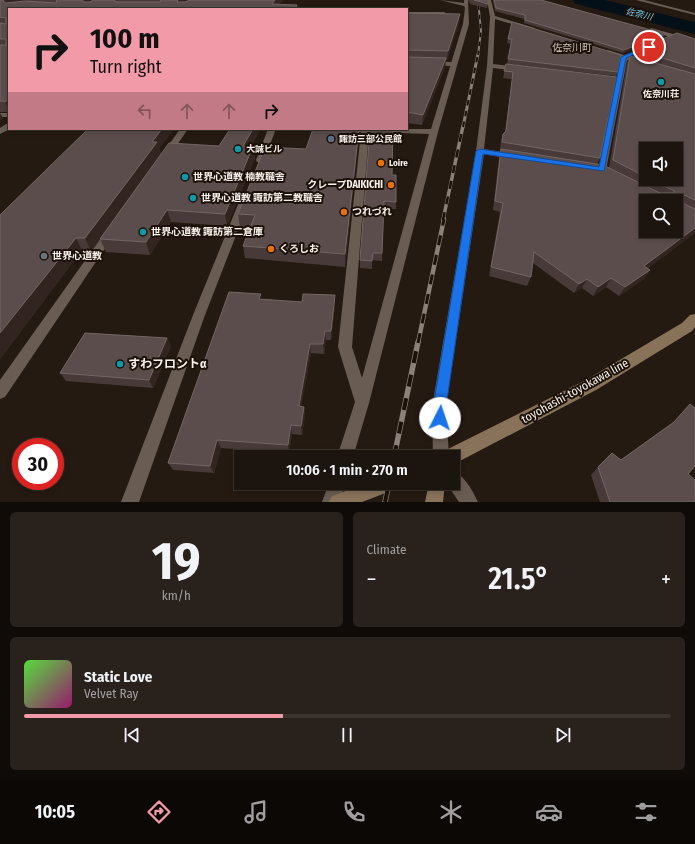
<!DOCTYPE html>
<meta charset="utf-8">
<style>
body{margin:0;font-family:"Fira Sans Condensed","Noto Sans JP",sans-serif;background:#29211c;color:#f1f3f6;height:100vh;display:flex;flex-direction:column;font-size:15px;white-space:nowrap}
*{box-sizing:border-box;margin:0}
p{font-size:13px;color:#a09e9e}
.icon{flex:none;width:22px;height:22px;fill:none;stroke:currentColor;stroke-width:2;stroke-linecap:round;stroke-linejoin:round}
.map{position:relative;height:502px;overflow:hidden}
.sheet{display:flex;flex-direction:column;gap:10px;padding:10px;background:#0f0b08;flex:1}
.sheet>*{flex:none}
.banner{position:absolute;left:8px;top:8px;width:400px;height:122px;border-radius:0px;box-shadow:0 2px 6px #0003,0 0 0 1px #3a332e;background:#f39aa8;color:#111;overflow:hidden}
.buttons{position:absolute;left:639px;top:142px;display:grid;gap:8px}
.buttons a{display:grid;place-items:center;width:44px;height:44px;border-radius:0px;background:#1c140e;box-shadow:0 2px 6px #0003,0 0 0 1px #3a332e;font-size:20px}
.speed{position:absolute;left:12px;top:438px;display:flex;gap:8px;font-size:20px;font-weight:700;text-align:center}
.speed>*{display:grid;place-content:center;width:52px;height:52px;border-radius:50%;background:#1c140e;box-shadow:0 2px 6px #0003,0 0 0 1px #3a332e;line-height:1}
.speed .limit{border:6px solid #d22;background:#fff;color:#111}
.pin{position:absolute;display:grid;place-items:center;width:34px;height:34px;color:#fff;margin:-17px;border:2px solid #fff;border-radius:50%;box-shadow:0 1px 4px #0007}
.me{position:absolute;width:44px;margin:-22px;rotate:4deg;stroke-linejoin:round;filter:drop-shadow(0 0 3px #0008)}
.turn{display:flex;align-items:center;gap:14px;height:84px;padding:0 16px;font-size:18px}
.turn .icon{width:52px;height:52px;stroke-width:2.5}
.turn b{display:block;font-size:28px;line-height:34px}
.lanes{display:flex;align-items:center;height:38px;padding:0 16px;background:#0003;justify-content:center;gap:20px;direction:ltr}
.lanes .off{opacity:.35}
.big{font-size:30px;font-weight:600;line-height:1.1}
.sheet .widget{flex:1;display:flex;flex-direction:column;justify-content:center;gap:6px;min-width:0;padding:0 14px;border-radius:6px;background:#29211c}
.sheet .dial{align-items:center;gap:0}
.dial b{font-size:52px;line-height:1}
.song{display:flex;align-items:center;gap:12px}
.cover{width:48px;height:48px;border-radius:6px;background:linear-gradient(135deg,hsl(110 70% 55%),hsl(320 70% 35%))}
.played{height:4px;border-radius:2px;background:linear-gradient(90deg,#f39aa8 40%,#3a332e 40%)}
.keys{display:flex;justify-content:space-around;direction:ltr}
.heat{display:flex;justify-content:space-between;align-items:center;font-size:22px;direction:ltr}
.sheet .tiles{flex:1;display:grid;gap:10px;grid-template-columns:1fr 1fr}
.widget:last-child{grid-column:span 2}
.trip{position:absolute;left:234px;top:450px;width:226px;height:40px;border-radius:0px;background:#1c140e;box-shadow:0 2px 6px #0003,0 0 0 1px #3a332e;font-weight:600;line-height:40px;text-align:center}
.menu{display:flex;height:64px;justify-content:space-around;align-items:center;background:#0b0806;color:#a09e9e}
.menu .icon{width:28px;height:28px}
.menu .active{color:#f39aa8}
.menu b{font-size:18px;color:#f1f3f6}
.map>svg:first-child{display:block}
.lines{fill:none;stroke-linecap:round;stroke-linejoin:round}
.river{fill:#031017;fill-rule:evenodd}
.service{fill:#695c53;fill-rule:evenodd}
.minor{fill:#695c53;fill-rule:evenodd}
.tertiary{fill:#695c53;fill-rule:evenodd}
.secondary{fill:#88735a;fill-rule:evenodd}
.rail-far4-casing{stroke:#8b817a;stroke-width:2}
.rail-far3-casing{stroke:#8b817a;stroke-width:3}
.rail-far2-casing{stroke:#8b817a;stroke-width:3.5}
.rail-far1-casing{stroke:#8b817a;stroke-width:4.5}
.rail-casing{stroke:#8b817a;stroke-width:5.5}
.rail-far4{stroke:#1b1109;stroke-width:1.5;stroke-dasharray:4.5;stroke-linecap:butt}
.rail-far3{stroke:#1b1109;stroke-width:2;stroke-dasharray:5.5;stroke-linecap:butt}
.rail-far2{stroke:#1b1109;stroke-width:2.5;stroke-dasharray:8;stroke-linecap:butt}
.rail-far1{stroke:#1b1109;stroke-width:3;stroke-dasharray:10;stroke-linecap:butt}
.rail{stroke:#1b1109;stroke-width:4;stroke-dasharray:12;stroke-linecap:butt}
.wall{fill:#483a38;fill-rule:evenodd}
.shaded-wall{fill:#322521}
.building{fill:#5b4d4b;stroke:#736664;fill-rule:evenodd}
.route{fill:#1a73e8;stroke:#114b97}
.culture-dot{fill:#0f9aa8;stroke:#1b1109;stroke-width:1.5}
.service-dot{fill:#5c6f8a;stroke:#1b1109;stroke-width:1.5}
.food-dot{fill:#e8710a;stroke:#1b1109;stroke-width:1.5}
.worship-dot{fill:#6b7280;stroke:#1b1109;stroke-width:1.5}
.labels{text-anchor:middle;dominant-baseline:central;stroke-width:4;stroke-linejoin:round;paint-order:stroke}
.far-water-label{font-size:9px;font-style:italic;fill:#7bccf1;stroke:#1b1109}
.far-poi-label{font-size:9px;font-weight:bold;fill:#f7efea;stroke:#1b1109;text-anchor:start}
.far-quarter-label{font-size:10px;fill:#ccbdb2;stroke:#1b1109}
.poi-label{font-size:10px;font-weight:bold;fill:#f7efea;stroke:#1b1109;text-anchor:start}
.near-poi-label{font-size:12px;font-weight:bold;fill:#f7efea;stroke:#1b1109;text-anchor:start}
.near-street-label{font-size:12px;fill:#f7efea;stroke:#1b1109}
</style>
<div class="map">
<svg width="695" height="502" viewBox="0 0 695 502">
<rect width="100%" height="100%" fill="#251a12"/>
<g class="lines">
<!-- river -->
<path class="river" d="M 573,0 L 605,0 L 695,22 L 695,34 L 576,4 Z"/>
<!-- service -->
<path class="service" d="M 407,12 L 444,12 L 446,13 L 444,14 L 407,14 Z
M 407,61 L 454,62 L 457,64 L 454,66 L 407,65 Z"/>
<!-- minor -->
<path class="minor" d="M 440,0 L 464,3 L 464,0 L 468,0 L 469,24 L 438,132 L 369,403 L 353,457 L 337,457 L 355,402 L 338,347 L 361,132 L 352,131 L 351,129 L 431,129 L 463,24 L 465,8 L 464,6 ZM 369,132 L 429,134 L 362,378 L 352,347 Z
M 487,0 L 491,0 L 495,16 L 535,28 L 532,30 L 495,19 L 493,64 L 519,67 L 522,69 L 519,71 L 493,68 L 484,149 L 515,154 L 519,157 L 515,160 L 484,154 L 446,407 L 449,457 L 433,457 L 432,407 L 476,151 L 487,66 L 490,17 Z
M 636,0 L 644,0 L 695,13 L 695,15 Z
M 651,28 L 695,40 L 695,44 L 649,31 L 648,30 Z
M 608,50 L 624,55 L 632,54 L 633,55 L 630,57 L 646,63 L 643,65 L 627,60 L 606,170 L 602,173 L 598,170 L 621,58 L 606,53 L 605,52 Z
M 0,113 L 9,113 L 9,117 L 0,117 Z
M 6,124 L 9,124 L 10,129 L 0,134 L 0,128 Z
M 180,129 L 188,129 L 168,158 L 162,158 L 161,156 Z
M 268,129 L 276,129 L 264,160 L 263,162 L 257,162 L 256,160 Z
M 244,199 L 249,202 L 205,315 L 139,502 L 121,502 L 193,315 L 239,202 Z
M 110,230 L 114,231 L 115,233 L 114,235 L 5,397 L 0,399 L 0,380 L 106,231 Z
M 329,483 L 345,483 L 340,502 L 322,502 Z"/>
<!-- tertiary -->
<path class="tertiary" d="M 453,471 C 464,475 473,491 478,502 L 459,502 L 446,483 L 453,483 Z"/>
<!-- secondary -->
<path class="secondary" d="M 695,314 L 695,327 L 692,331 L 596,390 L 456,463 L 453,464 L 453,457 L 442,457 L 444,451 L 586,380 L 682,323 L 690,315 Z
M 367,483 L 398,483 L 396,489 L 362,502 L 329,502 L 332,496 Z
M 429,483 L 445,483 L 443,502 L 425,502 Z"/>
<defs>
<path id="rail-far4" d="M 478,55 L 481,31 L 478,0"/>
<path id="rail-far3" d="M 463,127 L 478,54"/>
<path id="rail-far2" d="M 443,220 L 463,126"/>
<path id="rail-far1" d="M 418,343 L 444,219"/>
<path id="rail" d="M 394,457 L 418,342
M 385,502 L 389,483"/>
</defs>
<!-- rail-far4 casing -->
<use href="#rail-far4" class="rail-far4-casing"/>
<!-- rail-far3 casing -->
<use href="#rail-far3" class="rail-far3-casing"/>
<!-- rail-far2 casing -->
<use href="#rail-far2" class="rail-far2-casing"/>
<!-- rail-far1 casing -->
<use href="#rail-far1" class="rail-far1-casing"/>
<!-- rail casing -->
<use href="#rail" class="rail-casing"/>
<!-- rail-far4 -->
<use href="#rail-far4" class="rail-far4"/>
<!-- rail-far3 -->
<use href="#rail-far3" class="rail-far3"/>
<!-- rail-far2 -->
<use href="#rail-far2" class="rail-far2"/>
<!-- rail-far1 -->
<use href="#rail-far1" class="rail-far1"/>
<!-- rail -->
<use href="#rail" class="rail"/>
</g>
<!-- wall -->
<path class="wall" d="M 0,0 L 283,0 L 279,4 L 9,9 L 9,112 L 0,112 Z
M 468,0 L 488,0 L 488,4 L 487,8 L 470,4 Z
M 493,0 L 541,0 L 666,34 L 664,37 L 623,53 L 524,23 L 524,19 L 495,11 Z
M 407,13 L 459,23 L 447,60 L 446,60 L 445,67 L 422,125 L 407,123 Z
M 512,22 L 618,72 L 616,76 L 507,64 L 511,44 L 507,43 Z
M 695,39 L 695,233 L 648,268 L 650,270 L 644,279 L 619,296 L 606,287 L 593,296 L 582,288 L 574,293 L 533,263 L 531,277 L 527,286 L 489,276 L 500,212 L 493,210 L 499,158 L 501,150 L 500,150 L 501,141 L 503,134 L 505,132 L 512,79 L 503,78 L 506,64 L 600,158 L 597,164 L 609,167 L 627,63 L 630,56 L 633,57 L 636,50 ZM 646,149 L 676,179 L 646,179 Z
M 88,129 L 174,129 L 159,148 L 161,153 L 91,251 L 82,250 L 0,359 Z
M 230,129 L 261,129 L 251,146 L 255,158 L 227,226 L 171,222 L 150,255 L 106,252 L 100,239 L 219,146 Z
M 359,133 L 345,267 L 245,258 L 243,246 L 250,227 L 240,227 L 238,214 L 306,149 Z
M 392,175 L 396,202 L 396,209 L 384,209 L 382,261 L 372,260 L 372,269 L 360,268 L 360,260 Z
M 262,299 L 335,305 L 331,340 L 326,340 L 324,354 L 311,353 L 301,407 L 304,407 L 305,415 L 302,435 L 292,434 L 289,453 L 221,448 L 214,473 L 173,470 L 168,463 Z
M 167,338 L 171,346 L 153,388 L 66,381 L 60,373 Z
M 690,404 L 688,474 L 695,502 L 600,502 L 591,475 L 598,467 L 621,460 L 672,424 Z"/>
<!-- shaded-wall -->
<path class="shaded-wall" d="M 4,0 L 27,0 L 28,4 L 8,8 L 3,1 Z
M 83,0 L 93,0 L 86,8 L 83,2 Z
M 178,0 L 196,0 L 179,8 L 177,2 Z
M 275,0 L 283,0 L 275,9 L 272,4 Z
M 460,14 L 459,23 L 447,60 L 448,51 Z
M 666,34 L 664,37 L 623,53 L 624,50 Z
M 446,58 L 445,67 L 422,125 L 423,115 Z
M 9,99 L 9,110 L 5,102 Z
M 0,113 L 3,118 L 0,121 Z
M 162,129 L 174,129 L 159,148 L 161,153 L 91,251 L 85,238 L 152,142 Z
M 253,129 L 261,129 L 245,157 L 243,146 Z
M 359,129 L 359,133 L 345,267 L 345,254 Z
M 253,146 L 255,158 L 227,226 L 225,214 Z
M 167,210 L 171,222 L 150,255 L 146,242 Z
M 695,228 L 695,233 L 639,275 L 644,266 Z
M 76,238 L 82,250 L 0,359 L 0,333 Z
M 650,270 L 644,279 L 619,296 L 625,287 Z
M 611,278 L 606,287 L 593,296 L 598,287 Z
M 587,279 L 582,288 L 574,293 L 579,284 Z
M 335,295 L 335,305 L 331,340 L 331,331 Z
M 325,331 L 326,340 L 324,354 L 323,344 Z
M 167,338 L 171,346 L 153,388 L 149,380 Z
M 310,344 L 311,353 L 300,415 L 299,406 Z
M 304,407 L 305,415 L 302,435 L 301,426 Z
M 291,425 L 292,434 L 289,453 L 288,445 Z
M 217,440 L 221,448 L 214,473 L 210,466 Z"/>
<!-- building -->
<path class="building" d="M 0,0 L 4,0 L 3,1 L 6,3 L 25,1 L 56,3 L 57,1 L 56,0 L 83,0 L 83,2 L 90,2 L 93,0 L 114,0 L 116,2 L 160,2 L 161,0 L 178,0 L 177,2 L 185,2 L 190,0 L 275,0 L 272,4 L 297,5 L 295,9 L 9,9 L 9,99 L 5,102 L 3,101 L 0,101 L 0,45 L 6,45 L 6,39 L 0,39 L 0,23 L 6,24 L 6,18 L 0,17 Z
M 474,0 L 488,0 L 488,4 Z
M 494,0 L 541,0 L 666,34 L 624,50 L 525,20 L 525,15 L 496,8 Z
M 407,13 L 460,14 L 448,51 L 408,50 L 407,51 Z
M 512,22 L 621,55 L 618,72 L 508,59 L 512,39 L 508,39 Z
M 677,33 L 695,39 L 695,68 L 636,50 Z
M 407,54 L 408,57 L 446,58 L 423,115 L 407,112 Z
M 630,56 L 695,74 L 695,200 L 682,194 L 680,195 L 680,202 L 695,209 L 695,228 L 644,266 L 650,270 L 625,287 L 611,278 L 598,287 L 587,279 L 579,284 L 534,252 L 531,277 L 491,267 L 503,203 L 495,201 L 501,149 L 603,165 L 660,193 L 674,193 L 674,191 L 651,179 L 676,179 L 676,149 L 646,149 L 646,177 L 613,160 ZM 646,201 L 676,201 L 676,231 L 646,231 Z
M 506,64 L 617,77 L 600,158 L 502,142 L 503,134 L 506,131 L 513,72 L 504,71 Z
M 88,129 L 162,129 L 152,142 L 157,142 L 85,238 L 76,238 L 0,333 L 0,215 Z
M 230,129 L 253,129 L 243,146 L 253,146 L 225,214 L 167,210 L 146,242 L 100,239 L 169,143 L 219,146 Z
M 313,129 L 359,129 L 345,254 L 243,246 L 255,215 L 238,214 L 265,147 L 306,149 Z
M 370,129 L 393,129 L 392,175 L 396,175 L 396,202 L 384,201 L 382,253 L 373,253 L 372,261 L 360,260 Z
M 229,292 L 261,294 L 259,299 L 302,302 L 303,294 L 335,295 L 331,331 L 325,331 L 323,344 L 310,344 L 299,406 L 304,407 L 301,426 L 291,425 L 288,445 L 217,440 L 210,466 L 168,463 Z
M 85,333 L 167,338 L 149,380 L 60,373 Z
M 690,404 L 695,408 L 695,466 L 688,474 L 695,480 L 695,502 L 610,502 L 598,467 L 612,453 L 621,460 L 674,422 Z"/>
<!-- route -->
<path class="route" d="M 647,46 L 651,47 L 626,58 L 604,171 L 483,154 L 446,407 L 446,418 L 444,423 L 440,424 L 435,423 L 433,418 L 433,407 L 476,151 L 480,149 L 599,167 L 621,57 Z"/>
<!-- markers -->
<g class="culture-dot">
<circle cx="661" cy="82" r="4"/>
<circle cx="238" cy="149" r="4"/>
<circle cx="185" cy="177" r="4"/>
<circle cx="193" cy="198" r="4"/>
<circle cx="143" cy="232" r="4"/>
<circle cx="120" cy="364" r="4"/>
</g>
<circle class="service-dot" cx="331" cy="139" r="4"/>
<g class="food-dot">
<circle cx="381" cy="163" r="4"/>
<circle cx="391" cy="185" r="4"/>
<circle cx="344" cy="212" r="4"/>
<circle cx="271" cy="249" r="4"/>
</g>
<circle class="worship-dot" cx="44" cy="256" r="4"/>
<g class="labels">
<!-- far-water labels -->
<g class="far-water-label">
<text transform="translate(639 14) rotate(14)">佐奈川</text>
</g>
<!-- far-poi labels -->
<g class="far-poi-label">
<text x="661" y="94" text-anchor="middle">佐奈川荘</text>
<text x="339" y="139">諏訪三部公民館</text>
<text x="246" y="149">大誠ビル</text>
<text x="389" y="163">Loire</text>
</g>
<!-- far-quarter labels -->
<g class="far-quarter-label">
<text x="572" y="48">佐奈川町</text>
</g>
<!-- poi labels -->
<g class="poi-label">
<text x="193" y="177">世界心道教 楠教職舎</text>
<text x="383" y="185" text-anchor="end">クレープDAIKICHI</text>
<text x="201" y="198">世界心道教 諏訪第二教職舎</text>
<text x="352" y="212">つれづれ</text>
<text x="151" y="232">世界心道教 諏訪第二倉庫</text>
<text x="279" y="249">くろしお</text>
<text x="52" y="256">世界心道教</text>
</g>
<!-- near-poi labels -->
<g class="near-poi-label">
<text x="128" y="364">すわフロントα</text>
</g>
<!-- near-street labels -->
<g class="near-street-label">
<text transform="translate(575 391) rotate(-29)">toyohashi-toyokawa line</text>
</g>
</g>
</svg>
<div class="buttons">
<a><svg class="icon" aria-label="sound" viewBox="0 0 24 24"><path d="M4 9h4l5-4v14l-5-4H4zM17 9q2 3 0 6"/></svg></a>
<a><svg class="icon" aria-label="search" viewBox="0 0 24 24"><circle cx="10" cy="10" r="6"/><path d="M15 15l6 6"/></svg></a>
</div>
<div class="speed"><div class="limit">30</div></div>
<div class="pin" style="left:649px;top:47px;background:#d93025"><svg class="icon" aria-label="arrive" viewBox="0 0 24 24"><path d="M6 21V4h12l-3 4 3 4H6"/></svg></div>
<svg class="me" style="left:440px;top:418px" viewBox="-20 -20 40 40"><circle r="19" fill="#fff"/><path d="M0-13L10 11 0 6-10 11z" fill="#1a73e8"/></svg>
<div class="trip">10:06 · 1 min · 270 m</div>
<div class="banner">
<div class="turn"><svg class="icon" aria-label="right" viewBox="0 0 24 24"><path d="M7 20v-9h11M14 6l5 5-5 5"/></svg><div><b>100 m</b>Turn right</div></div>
<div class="lanes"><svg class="icon off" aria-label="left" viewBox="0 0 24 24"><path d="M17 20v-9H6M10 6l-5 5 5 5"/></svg><svg class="icon off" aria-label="ahead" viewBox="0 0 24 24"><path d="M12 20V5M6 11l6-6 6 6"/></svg><svg class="icon off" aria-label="ahead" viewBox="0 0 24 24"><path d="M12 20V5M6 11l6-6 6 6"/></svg><svg class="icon" aria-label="right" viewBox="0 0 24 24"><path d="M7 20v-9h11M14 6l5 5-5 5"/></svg></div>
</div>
</div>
<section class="sheet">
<div class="tiles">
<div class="widget dial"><b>19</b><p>km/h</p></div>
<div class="widget"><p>Climate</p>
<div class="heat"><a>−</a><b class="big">21.5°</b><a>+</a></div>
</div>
<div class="widget">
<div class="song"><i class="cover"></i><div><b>Static Love</b><p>Velvet Ray</p></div></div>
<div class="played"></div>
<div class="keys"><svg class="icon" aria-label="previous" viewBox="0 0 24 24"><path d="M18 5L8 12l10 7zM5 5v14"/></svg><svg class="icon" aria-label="pause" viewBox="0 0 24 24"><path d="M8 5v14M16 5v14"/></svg><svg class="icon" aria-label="next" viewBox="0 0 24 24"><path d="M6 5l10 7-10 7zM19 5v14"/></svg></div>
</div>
</div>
</section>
<nav class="menu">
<b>10:05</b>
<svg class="icon active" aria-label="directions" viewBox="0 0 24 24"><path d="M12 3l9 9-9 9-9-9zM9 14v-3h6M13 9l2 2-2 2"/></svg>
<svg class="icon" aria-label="music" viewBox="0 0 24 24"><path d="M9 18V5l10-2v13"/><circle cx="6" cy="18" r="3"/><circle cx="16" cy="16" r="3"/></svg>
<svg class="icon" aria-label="phone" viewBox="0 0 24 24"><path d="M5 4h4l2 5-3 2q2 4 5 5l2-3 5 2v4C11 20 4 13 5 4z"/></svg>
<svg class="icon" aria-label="climate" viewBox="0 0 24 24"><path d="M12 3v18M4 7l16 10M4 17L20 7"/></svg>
<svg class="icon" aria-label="car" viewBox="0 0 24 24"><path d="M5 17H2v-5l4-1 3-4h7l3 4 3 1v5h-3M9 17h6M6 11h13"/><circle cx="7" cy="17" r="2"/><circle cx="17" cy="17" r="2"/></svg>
<svg class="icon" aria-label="filters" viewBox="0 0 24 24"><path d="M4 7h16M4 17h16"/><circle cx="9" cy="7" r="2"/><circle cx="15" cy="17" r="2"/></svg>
</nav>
